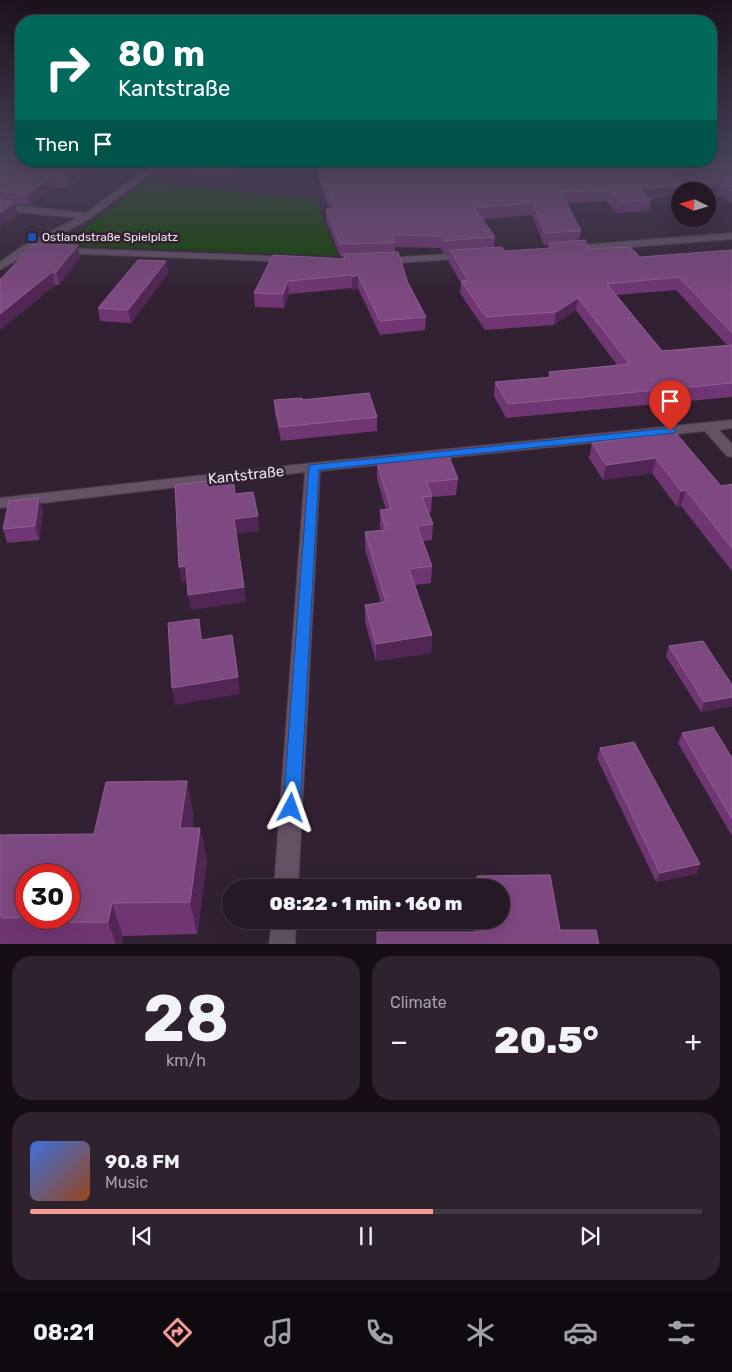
<!DOCTYPE html>
<meta charset="utf-8">
<style>
body{margin:0;font-family:Rubik,sans-serif;background:#2e222e;color:#f1f3f6;height:100vh;display:flex;flex-direction:column;font-size:19px;white-space:nowrap}
*{box-sizing:border-box;margin:0}
p{font-size:16px;color:#a4a0a7}
.icon{flex:none;width:28px;height:28px;fill:none;stroke:currentColor;stroke-width:2;stroke-linecap:round;stroke-linejoin:round}
.map{position:relative;height:944px;overflow:hidden}
.sheet{display:flex;flex-direction:column;gap:12px;padding:12px;background:#150e15;flex:1}
.sheet>*{flex:none}
.guide{position:absolute;left:15px;top:15px;width:702px;height:152px;border-radius:20px;box-shadow:0 5px 20px #0002,0 0 0 1px #423843;background:#00695c;color:#fff;overflow:hidden}
.needle{width:32px;rotate:275deg}
.tools{position:absolute;left:671px;top:182px;display:grid;gap:10px}
.tools a{display:grid;place-items:center;width:45px;height:45px;border-radius:50%;background:#261926;box-shadow:0 5px 20px #0002,0 0 0 1px #423843;font-size:25px}
.speed{position:absolute;left:15px;top:864px;display:flex;gap:10px;font-size:25px;font-weight:700;text-align:center}
.speed>*{display:grid;place-content:center;width:65px;height:65px;border-radius:50%;background:#261926;box-shadow:0 5px 20px #0002,0 0 0 1px #423843;line-height:1}
.speed .limit{border:8px solid #d22;background:#fff;color:#111}
.pin{position:absolute;display:grid;place-items:center;width:42px;height:42px;color:#fff;margin:-51px -21px;border-radius:50% 50% 50% 0;rotate:-45deg;box-shadow:0 0 5px #0007}
.pin .icon{rotate:45deg}
.me{position:absolute;width:55px;margin:-28px;rotate:4deg;stroke-linejoin:round;filter:drop-shadow(0 0 4px #0008)}
.turn{display:flex;align-items:center;gap:18px;height:105px;padding:0 20px;font-size:22px}
.turn .icon{width:65px;height:65px;stroke-width:2.5}
.turn b{display:block;font-size:35px;line-height:42px}
.then{display:flex;align-items:center;height:48px;padding:0 20px;background:#0003;gap:10px;font-size:19px}
.big{font-size:38px;font-weight:800;line-height:1.1}
.sheet .widget{flex:1;display:flex;flex-direction:column;justify-content:center;gap:8px;min-width:0;padding:0 18px;border-radius:20px;background:#2e222e}
.sheet .dial{align-items:center;gap:0}
.dial b{font-size:65px;line-height:1}
.song{display:flex;align-items:center;gap:15px}
.cover{width:60px;height:60px;border-radius:8px;background:linear-gradient(135deg,hsl(220 70% 55%),hsl(20 70% 35%))}
.played{height:5px;border-radius:2px;background:linear-gradient(90deg,#f59c93 60%,#423843 60%)}
.keys{display:flex;justify-content:space-around;direction:ltr}
.heat{display:flex;justify-content:space-between;align-items:center;font-size:28px;direction:ltr}
.sheet .tiles{flex:1;display:grid;gap:12px;grid-template-columns:1fr 1fr}
.widget:last-child{grid-column:span 2}
.trip{position:absolute;left:222px;top:879px;width:288px;height:50px;border-radius:25px;background:#261926;box-shadow:0 5px 20px #0002,0 0 0 1px #423843;font-weight:800;line-height:50px;text-align:center}
.tab-bar{display:flex;height:80px;justify-content:space-around;align-items:center;background:#0f0a0f;color:#a4a0a7}
.tab-bar .icon{width:35px;height:35px}
.tab-bar .selected{color:#f59c93}
.tab-bar b{font-size:22px;color:#f1f3f6}
.map>svg:first-child{display:block}
.green{fill:#114501}
.lines{fill:none;stroke-linecap:round;stroke-linejoin:round}
.street-casing{stroke:#4c3e4c;stroke-width:2}
.street{fill:#645165;fill-rule:evenodd}
.wall{fill:#703673;fill-rule:evenodd}
.shaded-wall{fill:#522654}
.building{fill:#7e4880;stroke:#8f6091}
.route{fill:#1a73e8;stroke:#114b97}
.transit-dot{fill:#1a4fb4;stroke:#322132;stroke-width:2}
.labels{text-anchor:middle;dominant-baseline:central;stroke-width:5;stroke-linejoin:round;paint-order:stroke}
.far-poi-label{font-size:12px;fill:#ece1ec;stroke:#322132;text-anchor:start}
.street-label{font-size:15px;fill:#ece1ec;stroke:#322132}
</style>
<div class="map">
<svg width="732" height="945" viewBox="0 0 732 945">
<rect width="100%" height="100%" fill="#322132"/>
<!-- green -->
<path class="green" d="M 146,182 L 315,199 L 338,256 L 62,245 Z"/>
<g class="lines">
<defs>
<path id="street" d="M 156,162 L 165,162 L 91,218 L 38,247 L 291,257 L 296,260 L 295,262 L 30,252 L 0,270 L 0,262 L 21,247 L 77,218 L 0,210 L 0,204 L 86,213 Z
M 732,233 L 732,239 L 569,252 L 564,249 L 569,246 Z
M 468,253 L 472,254 L 472,258 L 382,264 L 377,261 L 382,258 Z
M 732,420 L 732,428 L 719,430 L 732,444 L 732,457 L 727,456 L 705,431 L 320,471 L 298,888 L 274,888 L 305,472 L 0,508 L 0,498 L 313,463 Z
M 272,920 L 296,920 L 295,945 L 269,945 Z"/>
</defs>
<!-- street casing -->
<use href="#street" class="street-casing"/>
<!-- street -->
<use href="#street" class="street"/>
</g>
<!-- wall -->
<path class="wall" d="M 0,162 L 154,162 L 143,169 L 108,166 L 101,171 L 93,170 L 68,188 L 54,187 L 30,205 L 16,204 L 18,214 L 0,227 Z
M 156,162 L 243,162 L 228,177 L 157,170 Z
M 314,162 L 732,162 L 732,204 L 717,194 L 651,199 L 649,211 L 617,213 L 606,201 L 566,203 L 581,231 L 579,241 L 589,249 L 640,257 L 732,250 L 732,397 L 506,418 L 494,396 L 495,382 L 548,377 L 549,372 L 617,365 L 576,310 L 554,325 L 485,330 L 460,293 L 461,283 L 449,262 L 449,253 L 443,253 L 440,248 L 395,247 L 395,252 L 408,283 L 426,317 L 425,330 L 380,335 L 358,288 L 352,290 L 352,288 L 289,294 L 284,308 L 255,307 L 254,293 L 343,259 L 343,256 L 340,256 L 326,220 L 326,209 L 330,208 L 324,196 ZM 532,215 L 544,245 L 549,245 L 548,248 L 505,251 L 494,247 L 495,237 L 482,219 ZM 676,290 L 728,346 L 662,351 L 616,295 Z
M 78,245 L 80,257 L 59,285 L 55,285 L 0,330 L 0,280 Z
M 166,261 L 168,273 L 131,323 L 100,321 L 98,308 Z
M 274,400 L 302,400 L 377,417 L 377,431 L 281,441 L 275,414 Z
M 675,432 L 721,486 L 732,484 L 732,571 L 681,506 L 677,507 L 652,473 L 603,480 L 589,458 L 592,443 Z
M 397,456 L 458,479 L 456,495 L 432,497 L 431,513 L 428,513 L 433,524 L 432,540 L 423,541 L 432,566 L 431,583 L 415,585 L 432,635 L 431,653 L 376,661 L 365,622 L 365,605 L 381,603 L 365,549 L 365,532 L 381,530 L 380,527 L 380,510 L 386,510 L 377,479 L 377,463 L 397,462 Z
M 39,498 L 43,512 L 39,540 L 7,543 L 3,529 Z
M 669,646 L 732,685 L 732,706 L 701,712 L 666,656 Z
M 682,733 L 732,758 L 732,836 L 678,743 Z
M 600,748 L 700,864 L 696,874 L 656,882 L 597,758 Z
M 194,815 L 192,828 L 200,828 L 207,861 L 197,934 L 123,936 L 121,945 L 0,945 L 0,835 L 94,834 ZM 69,875 L 69,918 L 26,918 Z
M 550,875 L 560,930 L 596,930 L 599,945 L 377,945 L 377,932 L 474,932 L 473,920 L 501,920 L 501,888 L 475,888 L 477,876 Z"/>
<!-- shaded-wall -->
<path class="shaded-wall" d="M 88,162 L 91,162 L 93,170 L 68,188 L 66,177 Z
M 99,162 L 108,162 L 108,166 L 101,171 Z
M 142,162 L 154,162 L 143,169 Z
M 231,162 L 243,162 L 228,177 L 227,166 Z
M 52,176 L 54,187 L 30,205 L 27,194 Z
M 719,183 L 717,194 L 708,195 L 708,191 L 680,191 L 680,197 L 638,200 L 640,189 Z
M 15,202 L 18,214 L 0,227 L 0,213 Z
M 78,245 L 80,257 L 59,285 L 56,272 Z
M 166,261 L 168,273 L 131,323 L 128,310 Z
M 52,272 L 55,285 L 0,330 L 0,314 Z
M 358,275 L 358,288 L 352,290 L 352,277 Z
M 288,281 L 289,294 L 284,308 L 283,294 Z
M 578,298 L 576,310 L 554,325 L 556,312 Z
M 656,458 L 652,473 L 603,480 L 606,465 Z
M 686,490 L 681,506 L 677,507 L 681,491 Z
M 39,498 L 43,512 L 39,540 L 35,526 Z
M 258,516 L 259,531 L 236,534 L 234,519 Z
M 186,566 L 189,581 L 181,582 L 179,567 Z
M 244,587 L 246,602 L 191,610 L 188,595 Z
M 199,619 L 202,635 L 204,657 L 201,640 Z
M 432,635 L 431,653 L 376,661 L 376,644 Z
M 238,677 L 240,694 L 175,705 L 172,688 Z
M 732,697 L 732,706 L 701,712 L 704,702 Z
M 187,781 L 194,815 L 187,862 L 180,828 Z
M 200,828 L 207,861 L 197,934 L 190,902 Z
M 700,864 L 696,874 L 656,882 L 660,873 Z
M 112,903 L 123,936 L 121,945 L 116,945 L 108,922 Z"/>
<!-- building -->
<path class="building" d="M 0,162 L 88,162 L 66,177 L 52,176 L 27,194 L 0,191 Z
M 180,162 L 231,162 L 227,166 Z
M 317,162 L 732,162 L 732,191 L 719,183 L 640,189 L 651,200 L 619,201 L 608,190 L 561,192 L 581,231 L 545,233 L 533,203 L 474,208 L 495,237 L 444,241 L 441,236 L 392,235 L 395,243 L 340,244 L 326,209 L 336,208 L 324,185 Z
M 0,200 L 15,202 L 0,213 Z
M 585,240 L 589,249 L 630,247 L 640,257 L 732,250 L 732,333 L 679,277 L 607,284 L 662,351 L 732,345 L 732,383 L 508,404 L 495,382 L 552,377 L 549,372 L 630,364 L 578,298 L 556,312 L 486,317 L 461,281 L 468,280 L 450,250 L 502,247 L 505,251 L 551,248 L 549,243 Z
M 33,244 L 78,245 L 56,272 L 52,272 L 0,314 L 0,280 Z
M 398,252 L 408,283 L 426,317 L 380,321 L 358,275 L 352,277 L 352,275 L 288,281 L 283,294 L 254,293 L 273,255 L 345,259 L 343,254 Z
M 138,260 L 166,261 L 128,310 L 98,308 Z
M 369,393 L 377,417 L 280,427 L 274,400 L 302,398 L 302,400 Z
M 675,432 L 721,486 L 732,484 L 732,548 L 686,490 L 681,491 L 656,458 L 606,465 L 592,443 Z
M 447,451 L 458,479 L 427,482 L 432,496 L 422,497 L 433,524 L 417,526 L 432,566 L 409,569 L 432,635 L 376,644 L 365,605 L 386,602 L 365,532 L 386,530 L 380,510 L 391,509 L 377,463 L 399,461 L 397,456 Z
M 233,478 L 235,494 L 253,492 L 258,516 L 234,519 L 244,587 L 188,595 L 186,566 L 179,567 L 175,485 Z
M 39,498 L 35,526 L 3,529 L 9,501 Z
M 199,619 L 201,640 L 232,635 L 238,677 L 172,688 L 168,623 Z
M 703,641 L 732,685 L 732,697 L 704,702 L 669,646 Z
M 713,727 L 732,758 L 732,819 L 682,733 Z
M 634,742 L 700,864 L 660,873 L 600,748 Z
M 187,781 L 180,828 L 200,828 L 190,902 L 112,903 L 108,922 L 50,922 L 51,918 L 69,918 L 69,875 L 26,875 L 26,917 L 2,918 L 2,915 L 0,915 L 0,835 L 94,834 L 106,782 Z
M 550,875 L 560,930 L 596,930 L 599,945 L 377,945 L 377,932 L 482,932 L 481,920 L 501,920 L 501,888 L 478,888 L 477,876 Z"/>
<!-- sky -->
<linearGradient id="sky" x2="0" y2="1"><stop stop-color="#1c121c"/><stop offset="0.55" stop-color="#49435a"/><stop offset="1" stop-color="#49435a" stop-opacity="0"/></linearGradient>
<rect width="732" height="294" fill="url(#sky)"/>
<!-- route -->
<path class="route" d="M 670,428 L 674,429 L 676,431 L 674,433 L 319,470 L 300,808 L 297,813 L 291,815 L 285,813 L 283,808 L 309,465 Z"/>
<!-- markers -->
<rect class="transit-dot" x="27" y="232" width="10" height="10" rx="2.5"/>
<g class="labels">
<!-- far-poi labels -->
<g class="far-poi-label">
<text x="42" y="237">Ostlandstraße Spielplatz</text>
</g>
<!-- street labels -->
<g class="street-label">
<text transform="translate(246 475) rotate(-6)">Kantstraße</text>
</g>
</g>
</svg>
<div class="tools">
<a><svg class="needle" viewBox="-14 -14 28 28"><path d="M0-13l5 13h-10z" fill="#e53935"/><path d="M0 13l5-13h-10z" fill="#a4a0a7"/></svg></a>
</div>
<div class="speed"><div class="limit">30</div></div>
<div class="pin" style="left:670px;top:431px;background:#d93025"><svg class="icon" aria-label="arrive" viewBox="0 0 24 24"><path d="M6 21V4h12l-3 4 3 4H6"/></svg></div>
<svg class="me" style="left:291px;top:808px" viewBox="-20 -20 40 40"><path d="M0-17L14 15 0 8-14 15z" fill="#1a73e8" stroke="#fff" stroke-width="4"/></svg>
<div class="trip">08:22 · 1 min · 160 m</div>
<div class="guide">
<div class="turn"><svg class="icon" aria-label="right" viewBox="0 0 24 24"><path d="M7 20v-9h11M14 6l5 5-5 5"/></svg><div><b>80 m</b>Kantstraße</div></div>
<div class="then">Then<svg class="icon" aria-label="arrive" viewBox="0 0 24 24"><path d="M6 21V4h12l-3 4 3 4H6"/></svg></div>
</div>
</div>
<section class="sheet">
<div class="tiles">
<div class="widget dial"><b>28</b><p>km/h</p></div>
<div class="widget"><p>Climate</p>
<div class="heat"><a>−</a><b class="big">20.5°</b><a>+</a></div>
</div>
<div class="widget">
<div class="song"><i class="cover"></i><div><b>90.8 FM</b><p>Music</p></div></div>
<div class="played"></div>
<div class="keys"><svg class="icon" aria-label="previous" viewBox="0 0 24 24"><path d="M18 5L8 12l10 7zM5 5v14"/></svg><svg class="icon" aria-label="pause" viewBox="0 0 24 24"><path d="M8 5v14M16 5v14"/></svg><svg class="icon" aria-label="next" viewBox="0 0 24 24"><path d="M6 5l10 7-10 7zM19 5v14"/></svg></div>
</div>
</div>
</section>
<nav class="tab-bar">
<b>08:21</b>
<svg class="icon selected" aria-label="directions" viewBox="0 0 24 24"><path d="M12 3l9 9-9 9-9-9zM9 14v-3h6M13 9l2 2-2 2"/></svg>
<svg class="icon" aria-label="music" viewBox="0 0 24 24"><path d="M9 18V5l10-2v13"/><circle cx="6" cy="18" r="3"/><circle cx="16" cy="16" r="3"/></svg>
<svg class="icon" aria-label="phone" viewBox="0 0 24 24"><path d="M5 4h4l2 5-3 2q2 4 5 5l2-3 5 2v4C11 20 4 13 5 4z"/></svg>
<svg class="icon" aria-label="climate" viewBox="0 0 24 24"><path d="M12 3v18M4 7l16 10M4 17L20 7"/></svg>
<svg class="icon" aria-label="car" viewBox="0 0 24 24"><path d="M5 17H2v-5l4-1 3-4h7l3 4 3 1v5h-3M9 17h6M6 11h13"/><circle cx="7" cy="17" r="2"/><circle cx="17" cy="17" r="2"/></svg>
<svg class="icon" aria-label="filters" viewBox="0 0 24 24"><path d="M4 7h16M4 17h16"/><circle cx="9" cy="7" r="2"/><circle cx="15" cy="17" r="2"/></svg>
</nav>
